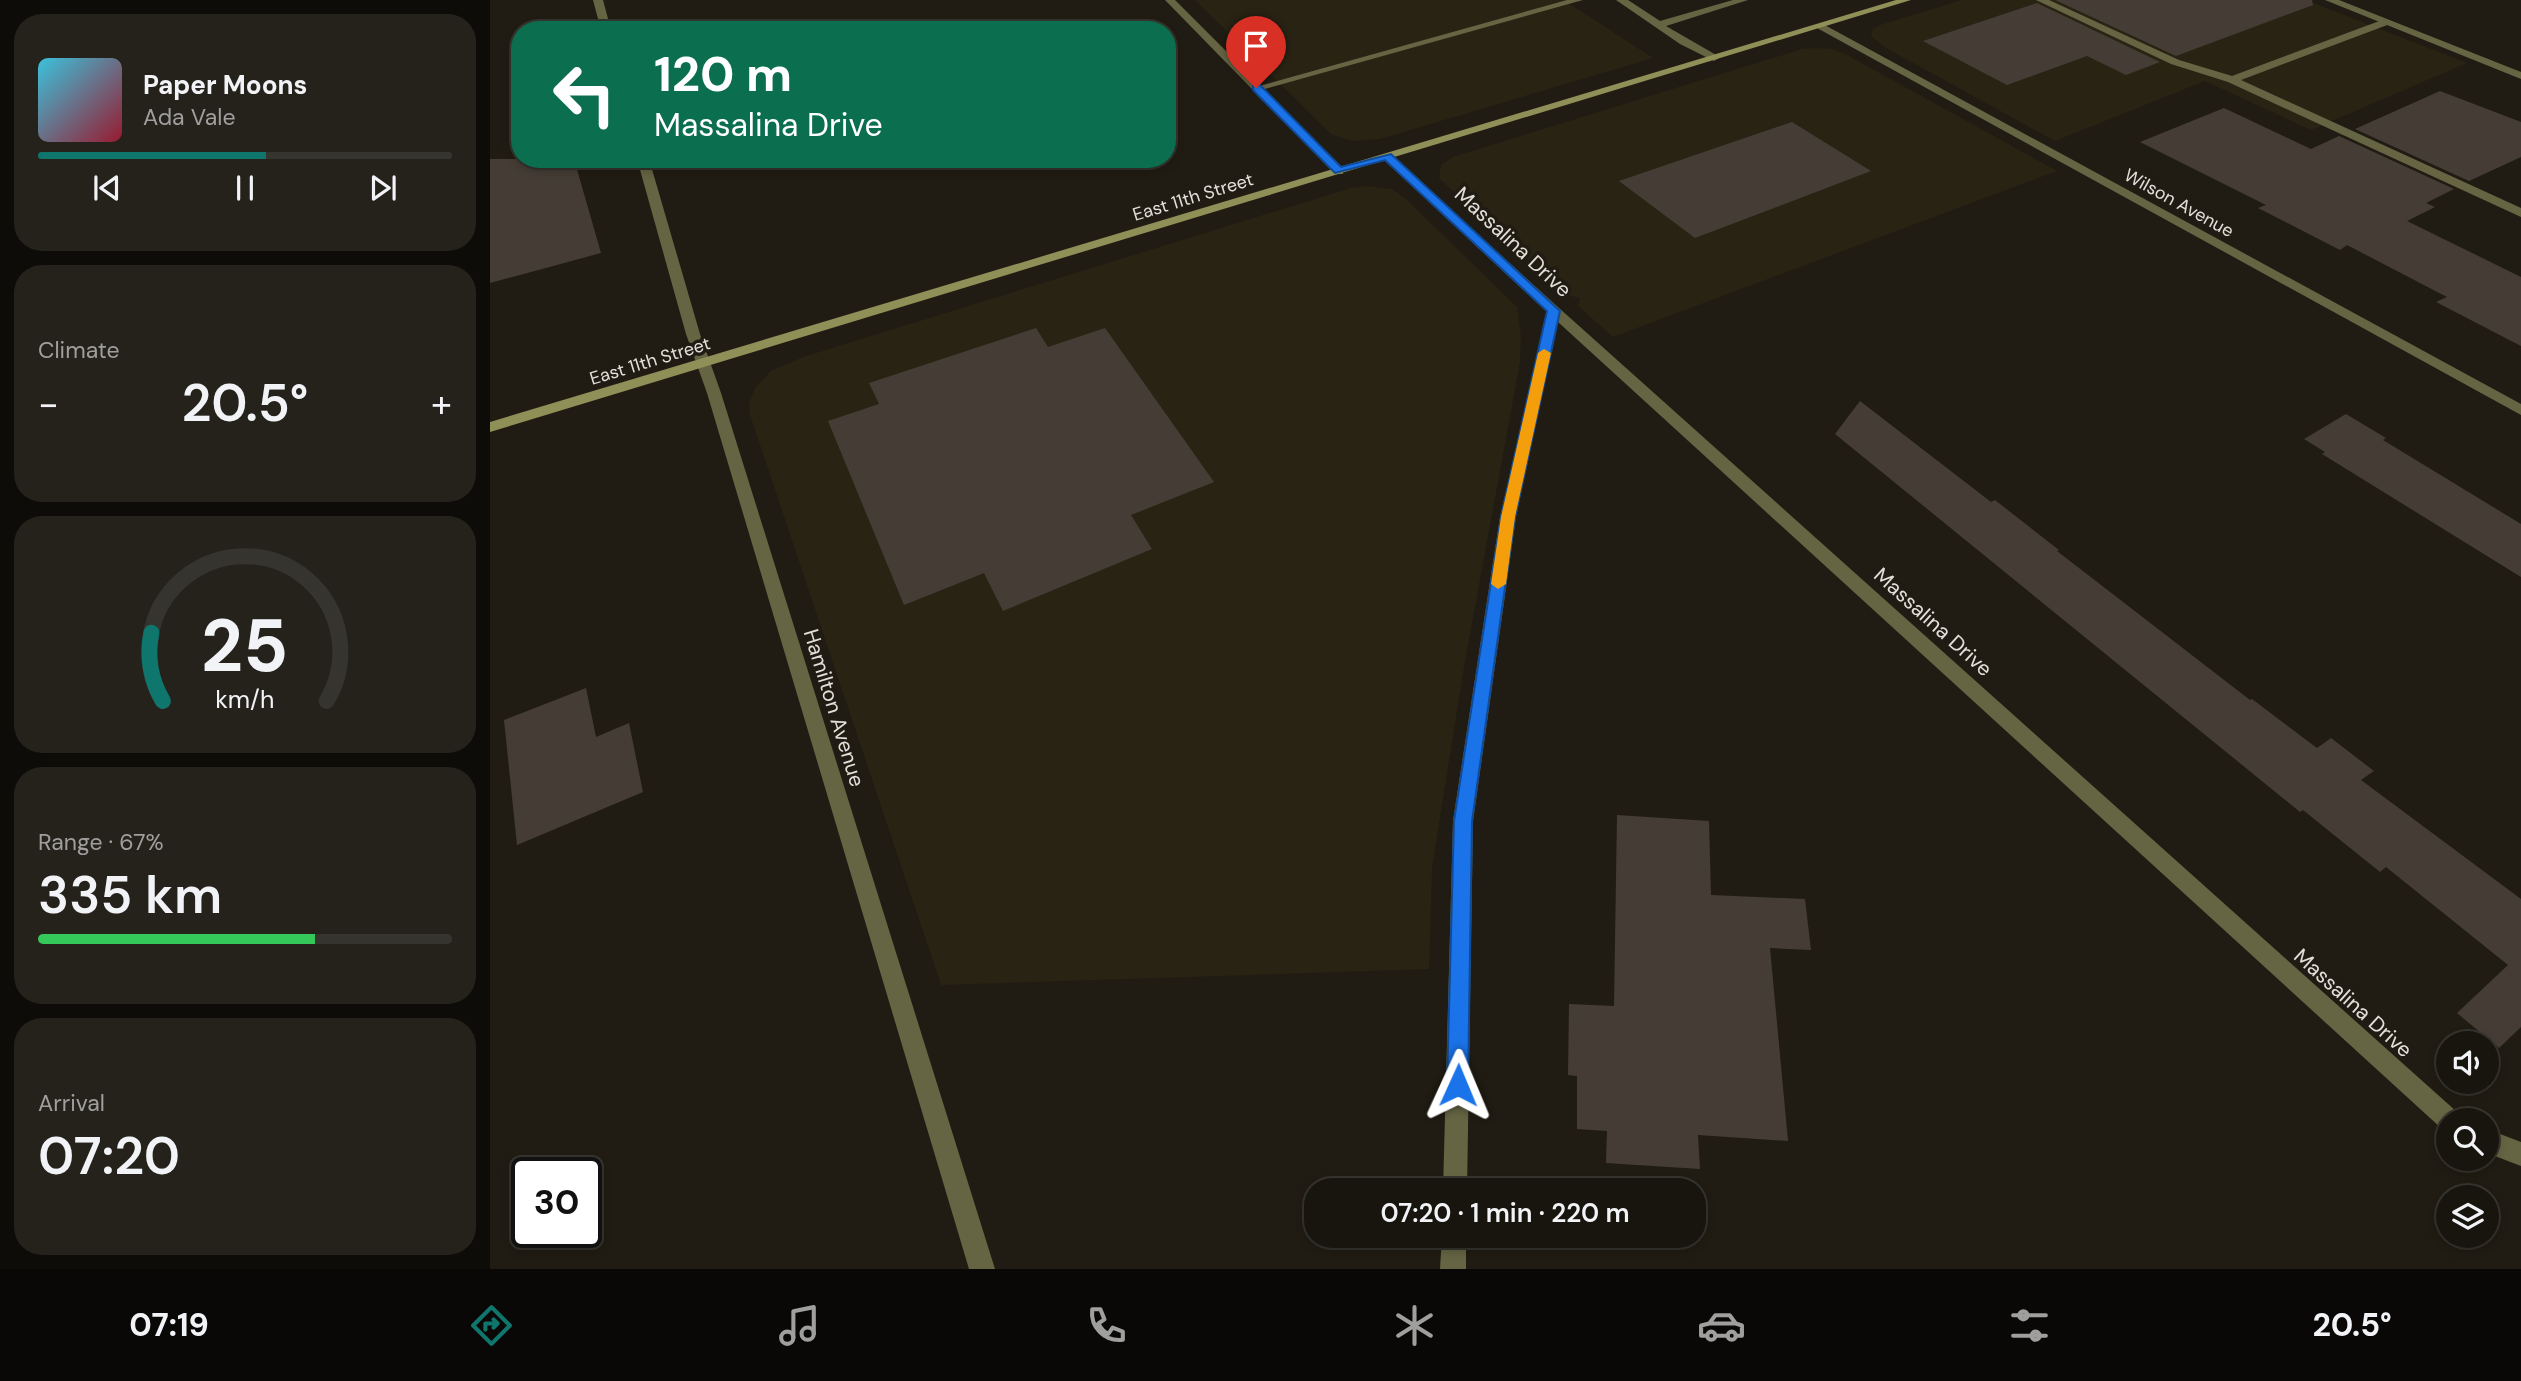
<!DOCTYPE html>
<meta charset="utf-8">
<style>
body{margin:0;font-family:"DM Sans",sans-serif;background:#25221c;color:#f1f3f6;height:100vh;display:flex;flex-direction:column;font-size:26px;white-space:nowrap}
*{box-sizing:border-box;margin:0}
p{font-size:23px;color:#9f9f9e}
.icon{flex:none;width:38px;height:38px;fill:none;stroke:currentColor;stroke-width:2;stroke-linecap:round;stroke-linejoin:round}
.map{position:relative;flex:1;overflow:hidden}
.panel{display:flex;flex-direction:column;gap:14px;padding:14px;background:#0d0c08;width:490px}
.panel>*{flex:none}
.hud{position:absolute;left:21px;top:21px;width:665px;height:147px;border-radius:28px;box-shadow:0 4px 10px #0003,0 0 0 2px #36342e;background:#0b6e4f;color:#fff;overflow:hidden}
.fabs{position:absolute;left:1946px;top:1031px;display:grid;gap:14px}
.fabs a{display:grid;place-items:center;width:63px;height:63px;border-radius:50%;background:#18150e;box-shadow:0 4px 10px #0003,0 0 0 2px #36342e;font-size:35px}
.speed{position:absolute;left:21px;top:1157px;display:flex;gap:14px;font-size:35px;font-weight:700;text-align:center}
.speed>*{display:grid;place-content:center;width:91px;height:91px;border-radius:50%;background:#18150e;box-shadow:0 4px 10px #0003,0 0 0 2px #36342e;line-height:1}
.speed .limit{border:4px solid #111;border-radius:10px;background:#fff;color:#111}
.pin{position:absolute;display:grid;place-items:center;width:60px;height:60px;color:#fff;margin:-72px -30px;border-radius:50% 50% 50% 0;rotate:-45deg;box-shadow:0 0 7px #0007}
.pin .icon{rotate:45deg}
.me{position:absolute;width:77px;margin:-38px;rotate:1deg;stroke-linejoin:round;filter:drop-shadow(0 0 5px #0008)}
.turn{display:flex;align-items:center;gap:24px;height:147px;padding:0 28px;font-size:32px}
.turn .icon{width:91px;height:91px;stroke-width:2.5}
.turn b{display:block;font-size:49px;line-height:60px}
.big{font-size:52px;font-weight:600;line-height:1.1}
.panel .tile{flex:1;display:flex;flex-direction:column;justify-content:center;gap:10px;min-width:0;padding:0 24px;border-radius:28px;background:#25221c}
.panel .dial{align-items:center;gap:0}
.dial svg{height:182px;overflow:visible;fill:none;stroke:#36342e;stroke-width:7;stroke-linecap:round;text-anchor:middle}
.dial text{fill:#f1f3f6;stroke:none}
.song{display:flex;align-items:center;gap:21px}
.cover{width:84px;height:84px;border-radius:10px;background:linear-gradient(135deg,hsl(190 70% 55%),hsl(350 70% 35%))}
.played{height:7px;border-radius:4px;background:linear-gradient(90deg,#0f766e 55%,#36342e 55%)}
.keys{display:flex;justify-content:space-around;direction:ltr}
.heat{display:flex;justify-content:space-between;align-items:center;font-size:38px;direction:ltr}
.charge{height:10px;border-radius:5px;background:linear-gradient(90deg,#34c759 67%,#36342e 0)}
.trip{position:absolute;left:814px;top:1178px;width:402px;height:70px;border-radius:28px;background:#18150e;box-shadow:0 4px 10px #0003,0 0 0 2px #36342e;font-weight:600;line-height:70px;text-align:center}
.tab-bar{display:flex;height:112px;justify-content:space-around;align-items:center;background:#0a0806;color:#9f9f9e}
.tab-bar .icon{width:49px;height:49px}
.tab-bar .selected{color:#0f766e}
.tab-bar b{font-size:32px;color:#f1f3f6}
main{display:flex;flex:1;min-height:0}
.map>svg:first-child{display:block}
.built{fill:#292314}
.building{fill:#453d35}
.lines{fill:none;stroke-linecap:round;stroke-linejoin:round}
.service{fill:#656544;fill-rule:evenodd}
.minor{fill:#656544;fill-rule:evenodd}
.secondary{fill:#8f8f58;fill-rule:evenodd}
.route{fill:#1a73e8;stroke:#114b97;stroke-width:2}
.slow{fill:#f59e0b}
.labels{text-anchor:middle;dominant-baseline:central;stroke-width:7;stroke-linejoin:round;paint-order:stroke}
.far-street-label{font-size:18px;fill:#e3e0da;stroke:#201c13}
.street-label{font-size:21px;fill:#e3e0da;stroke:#201c13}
</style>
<main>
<section class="panel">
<div class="tile">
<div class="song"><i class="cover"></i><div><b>Paper Moons</b><p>Ada Vale</p></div></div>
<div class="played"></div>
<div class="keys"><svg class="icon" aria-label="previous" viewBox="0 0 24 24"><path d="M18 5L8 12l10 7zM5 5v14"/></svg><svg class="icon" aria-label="pause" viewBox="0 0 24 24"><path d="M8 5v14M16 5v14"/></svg><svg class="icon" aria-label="next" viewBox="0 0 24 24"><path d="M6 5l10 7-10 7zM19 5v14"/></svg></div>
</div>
<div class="tile"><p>Climate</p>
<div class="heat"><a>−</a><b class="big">20.5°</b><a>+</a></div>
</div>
<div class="tile dial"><svg viewBox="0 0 100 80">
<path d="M14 69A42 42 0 1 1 86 69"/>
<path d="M14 69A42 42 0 0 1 9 39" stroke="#0f766e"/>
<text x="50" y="56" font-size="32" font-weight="700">25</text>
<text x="50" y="72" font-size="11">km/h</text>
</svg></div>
<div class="tile"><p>Range · 67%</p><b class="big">335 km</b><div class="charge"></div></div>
<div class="tile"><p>Arrival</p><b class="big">07:20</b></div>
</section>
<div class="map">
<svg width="2031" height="1269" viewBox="0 0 2031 1269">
<rect width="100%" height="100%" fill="#201c13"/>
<!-- built -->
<path class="built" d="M 705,0 L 1074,0 L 1163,58 L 890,139 L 862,141 L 841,134 Z
M 1472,0 L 1816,0 L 1977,63 L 1821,130 L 1715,81 L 1565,141 L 1396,48 L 1381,36 L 1383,29 L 1390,25 Z
M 1326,48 L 1343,49 L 1357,55 L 1567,171 L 1123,337 L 1088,306 L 1090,298 L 1076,295 L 949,178 L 951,165 L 963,157 L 1312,49 Z
M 877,186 L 902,189 L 916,199 L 1027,307 L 1031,336 L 1030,362 L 974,667 L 942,867 L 939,969 L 451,985 L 260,415 L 259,403 L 265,388 L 281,371 L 313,357 L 861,188 Z"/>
<!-- building -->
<path class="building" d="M 1565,0 L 1822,0 L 1823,5 L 1686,56 Z
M 1547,3 L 1670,62 L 1636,75 L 1597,56 L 1517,85 L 1433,41 Z
M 1950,91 L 2031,122 L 2031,157 L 1979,181 L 1865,129 Z
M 1734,108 L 1821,149 L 1849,136 L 1964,189 L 1936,203 L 1945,207 L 1917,221 L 2031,277 L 2031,346 L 1946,302 L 1957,297 L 1857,245 L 1850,250 L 1768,208 L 1776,205 L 1650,142 Z
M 1302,122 L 1381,171 L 1205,238 L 1129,181 Z
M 0,159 L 84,159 L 111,253 L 0,283 Z
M 546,328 L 558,347 L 615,328 L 724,482 L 641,515 L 662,549 L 513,611 L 494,573 L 414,605 L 338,421 L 389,404 L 379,383 Z
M 1370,401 L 1501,502 L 1505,500 L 1569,550 L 1567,551 L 1760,700 L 1762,699 L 1827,748 L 1841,738 L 1884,771 L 1871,780 L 2031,899 L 2031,1027 L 2009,1048 L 1967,1013 L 2018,965 L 1896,867 L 1890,872 L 1813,810 L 1810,812 L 1345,434 Z
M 1856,414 L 1896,438 L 1893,440 L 2031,524 L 2031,577 L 1832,454 L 1835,452 L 1814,439 Z
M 96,688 L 106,737 L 139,723 L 153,792 L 27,845 L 14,720 Z
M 1127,815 L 1219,821 L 1221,895 L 1315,899 L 1321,950 L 1280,948 L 1298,1141 L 1208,1135 L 1210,1169 L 1116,1163 L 1117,1131 L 1087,1129 L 1087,1076 L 1078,1075 L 1079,1004 L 1124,1006 Z"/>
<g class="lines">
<!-- service -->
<path class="service" d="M 1077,0 L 1093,0 L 771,90 L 762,88 Z
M 1126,0 L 1138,0 L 1170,21 L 1243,0 L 1258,0 L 1176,26 L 1228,56 L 1229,58 L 1224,61 L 1190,44 Z
M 1546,0 L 1559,0 L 1689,60 L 1742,76 L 1892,20 L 1900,20 L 1900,24 L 1751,80 L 2031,208 L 2031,217 L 1738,82 L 1681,64 Z"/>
<!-- minor -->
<path class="minor" d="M 103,0 L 113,0 L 121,30 L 111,30 Z
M 675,0 L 685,0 L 853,168 L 853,174 L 845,174 Z
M 1835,0 L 1849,0 L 2031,72 L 2031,79 Z
M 1331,23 L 2031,404 L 2031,415 L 1327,28 L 1326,26 Z
M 893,155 L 901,155 L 1069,308 L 1967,1112 L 1971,1120 L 1958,1120 L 1958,1131 L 1951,1128 L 1068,322 L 1026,517 L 983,821 L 977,1190 L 953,1190 L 963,821 L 1010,517 L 1057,312 L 893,159 Z
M 147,159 L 159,159 L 210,334 L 231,393 L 505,1269 L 479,1269 L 217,393 L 196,334 Z
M 1997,1129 L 2031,1142 L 2031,1166 L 1997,1153 Z
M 952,1236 L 976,1236 L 976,1269 L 950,1269 Z"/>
<!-- secondary -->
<path class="secondary" d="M 1406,0 L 1421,0 L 0,432 L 0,422 Z"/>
</g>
<!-- route -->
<path class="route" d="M 763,85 L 770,85 L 851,167 L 901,154 L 1070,311 L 1025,517 L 982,821 L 978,1085 L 975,1092 L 968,1095 L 960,1092 L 957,1085 L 964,821 L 1011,517 L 1057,311 L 895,160 L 845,173 L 763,90 Z"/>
<!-- slow -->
<path class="slow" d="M 1054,349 L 1061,353 L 1025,517 L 1016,584 L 1008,589 L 1001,584 L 1011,517 L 1048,353 Z"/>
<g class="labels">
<!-- far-street labels -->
<g class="far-street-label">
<text transform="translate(703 197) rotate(-17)">East 11th Street</text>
<text transform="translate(1689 203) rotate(29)">Wilson Avenue</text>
<text transform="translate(160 361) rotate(-17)">East 11th Street</text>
</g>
<!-- street labels -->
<g class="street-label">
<text transform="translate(1023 242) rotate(43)">Massalina Drive</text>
<text transform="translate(1443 622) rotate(42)">Massalina Drive</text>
<text transform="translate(344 708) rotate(73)">Hamilton Avenue</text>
<text transform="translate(1863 1003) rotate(42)">Massalina Drive</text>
</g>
</g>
</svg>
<div class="fabs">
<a><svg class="icon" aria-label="sound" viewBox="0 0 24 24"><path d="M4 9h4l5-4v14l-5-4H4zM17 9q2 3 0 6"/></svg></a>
<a><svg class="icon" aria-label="search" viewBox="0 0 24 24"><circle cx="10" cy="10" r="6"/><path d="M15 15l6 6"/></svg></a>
<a><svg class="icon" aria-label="layers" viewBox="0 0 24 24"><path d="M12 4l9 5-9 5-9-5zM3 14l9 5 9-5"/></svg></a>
</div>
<div class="speed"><div class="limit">30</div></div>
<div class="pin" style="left:766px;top:88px;background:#d93025"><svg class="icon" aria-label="arrive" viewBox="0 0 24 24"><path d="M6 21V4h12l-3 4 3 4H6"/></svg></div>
<svg class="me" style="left:968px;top:1085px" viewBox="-20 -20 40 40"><path d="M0-17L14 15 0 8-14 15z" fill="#1a73e8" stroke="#fff" stroke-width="4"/></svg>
<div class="trip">07:20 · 1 min · 220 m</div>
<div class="hud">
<div class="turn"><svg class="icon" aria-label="left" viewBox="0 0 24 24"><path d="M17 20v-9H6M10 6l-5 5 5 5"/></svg><div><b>120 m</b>Massalina Drive</div></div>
</div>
</div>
</main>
<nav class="tab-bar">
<b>07:19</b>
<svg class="icon selected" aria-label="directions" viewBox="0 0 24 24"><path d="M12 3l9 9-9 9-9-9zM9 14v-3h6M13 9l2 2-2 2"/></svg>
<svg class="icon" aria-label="music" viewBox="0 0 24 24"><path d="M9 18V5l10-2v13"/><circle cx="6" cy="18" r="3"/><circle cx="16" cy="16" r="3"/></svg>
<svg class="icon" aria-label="phone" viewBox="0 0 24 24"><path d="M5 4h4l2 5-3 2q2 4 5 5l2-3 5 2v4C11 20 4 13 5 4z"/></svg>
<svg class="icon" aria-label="climate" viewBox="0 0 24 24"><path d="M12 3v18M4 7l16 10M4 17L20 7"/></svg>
<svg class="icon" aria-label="car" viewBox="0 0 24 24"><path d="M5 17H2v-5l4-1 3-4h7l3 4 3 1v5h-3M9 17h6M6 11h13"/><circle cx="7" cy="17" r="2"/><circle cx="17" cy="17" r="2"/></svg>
<svg class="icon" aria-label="filters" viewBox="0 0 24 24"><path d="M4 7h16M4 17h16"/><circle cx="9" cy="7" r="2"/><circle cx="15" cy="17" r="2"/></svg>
<b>20.5°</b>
</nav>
